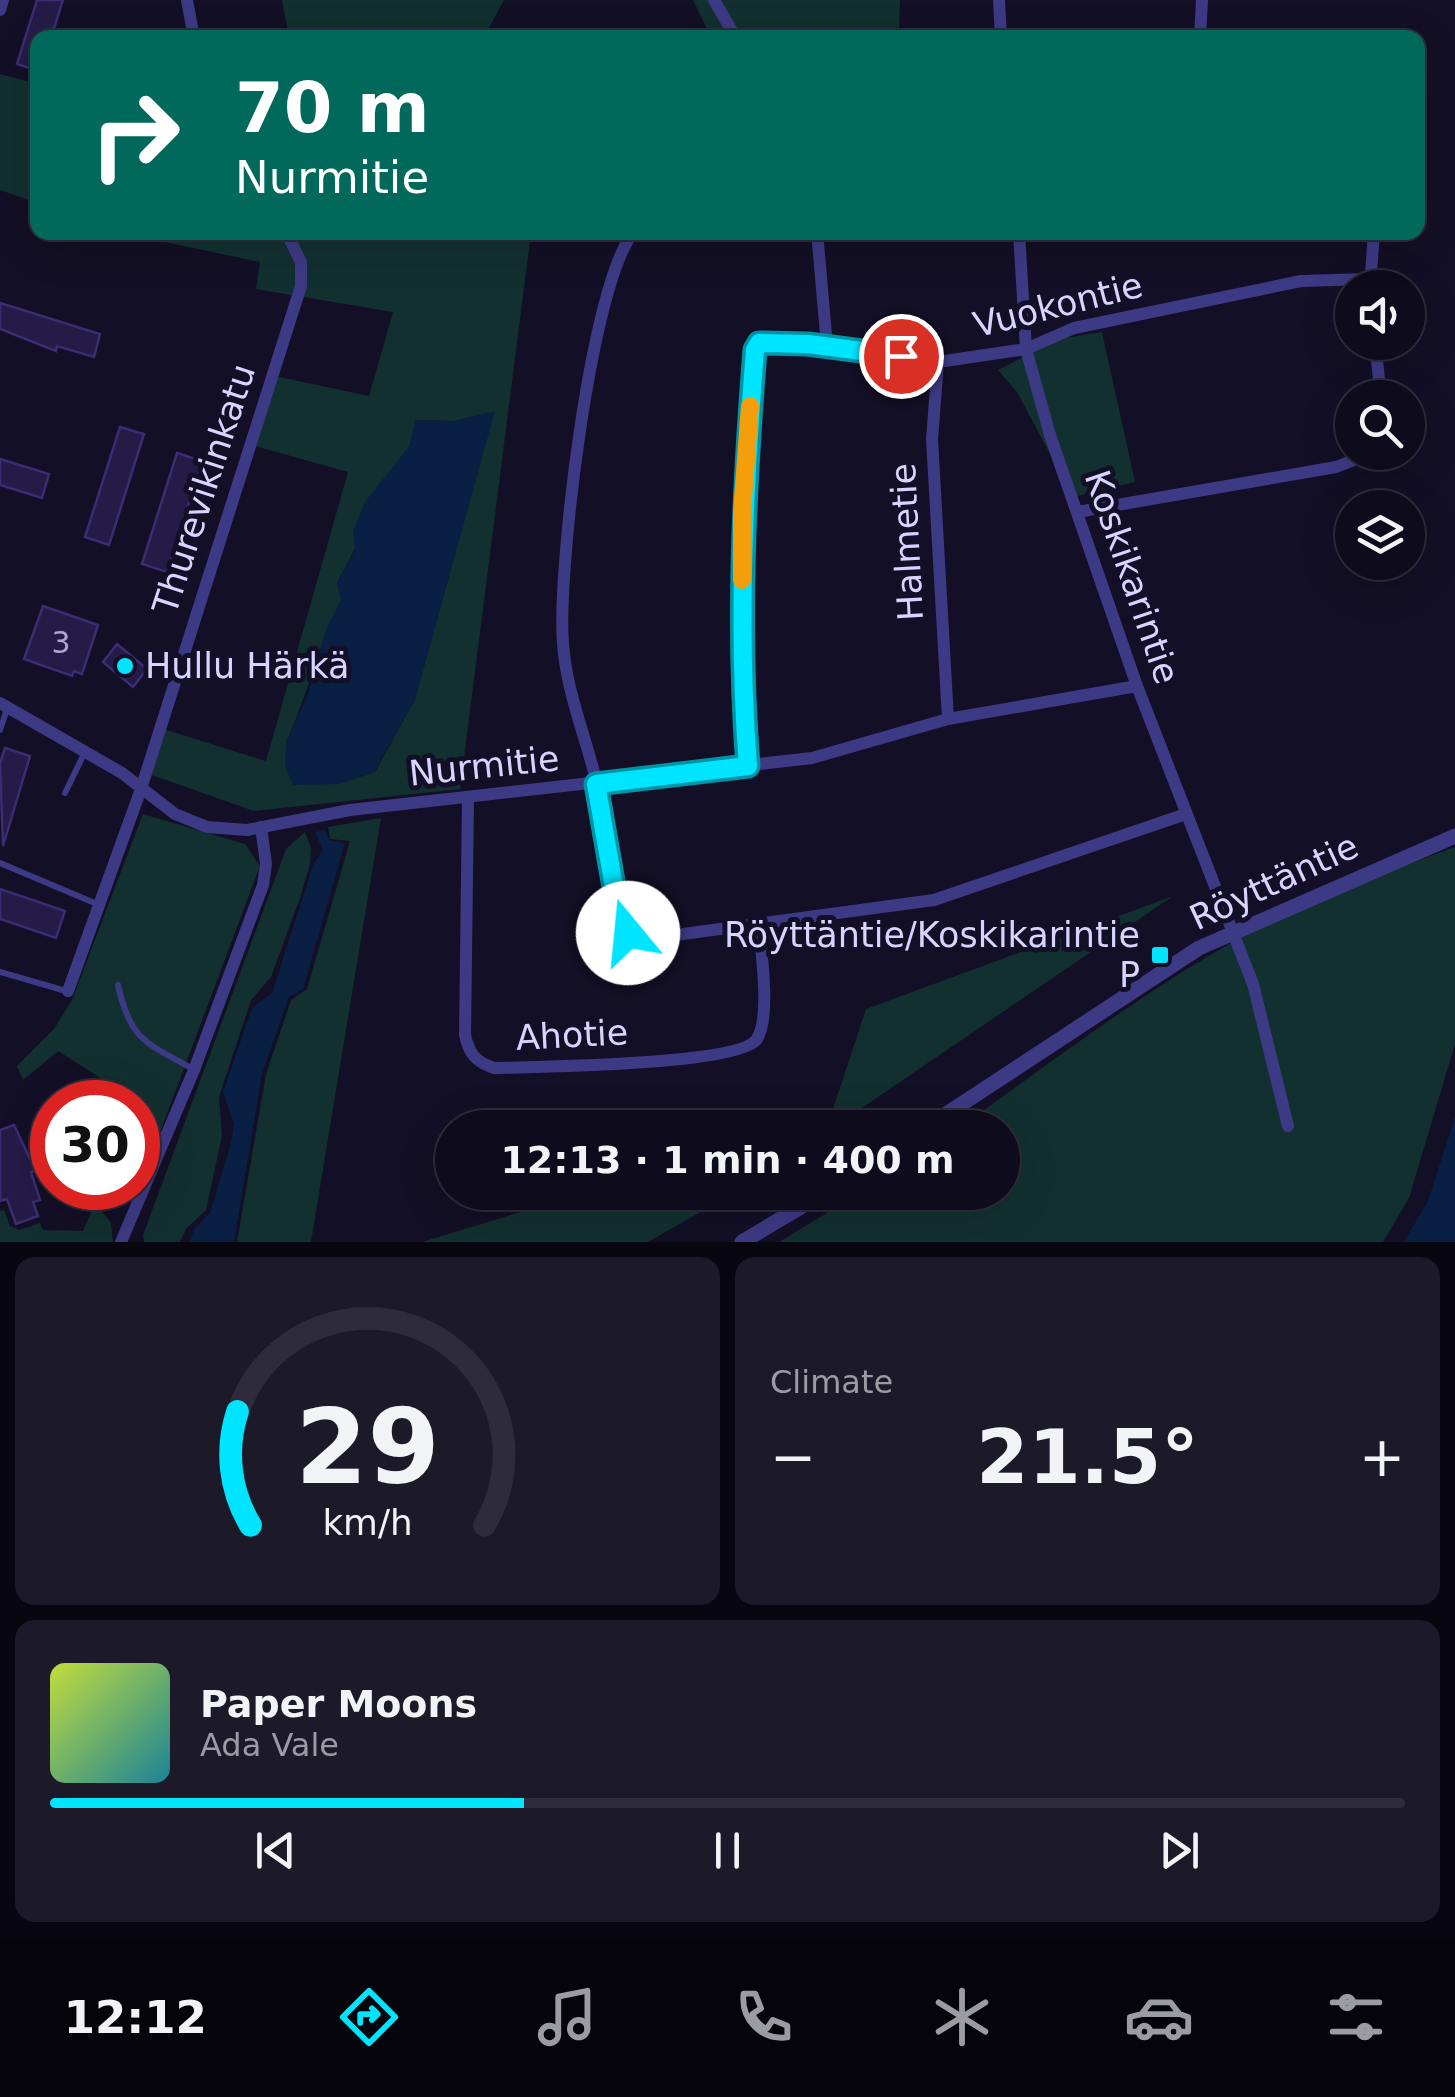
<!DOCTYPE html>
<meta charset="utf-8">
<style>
body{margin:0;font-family:"DejaVu Sans",sans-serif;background:#1c1929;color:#f1f3f6;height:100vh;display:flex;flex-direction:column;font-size:38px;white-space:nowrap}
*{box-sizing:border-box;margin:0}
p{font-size:32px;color:#9b9ba3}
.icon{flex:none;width:55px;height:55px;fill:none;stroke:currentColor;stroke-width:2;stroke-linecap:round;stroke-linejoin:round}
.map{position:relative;height:1242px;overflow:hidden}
.details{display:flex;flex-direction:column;gap:15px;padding:15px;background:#08060f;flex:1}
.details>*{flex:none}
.top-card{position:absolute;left:30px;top:30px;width:1395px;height:210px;border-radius:20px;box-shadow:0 10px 40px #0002,0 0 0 2px #2e2b3b;background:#00695c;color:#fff;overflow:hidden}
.controls{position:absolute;left:1335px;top:270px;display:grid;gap:20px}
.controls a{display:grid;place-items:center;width:90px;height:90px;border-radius:50%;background:#0e0b1c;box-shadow:0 10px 40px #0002,0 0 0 2px #2e2b3b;font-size:50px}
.speed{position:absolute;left:30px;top:1080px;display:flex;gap:20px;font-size:50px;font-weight:700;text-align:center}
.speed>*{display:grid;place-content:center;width:130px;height:130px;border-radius:50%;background:#0e0b1c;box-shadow:0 10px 40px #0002,0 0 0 2px #2e2b3b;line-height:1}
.speed .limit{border:15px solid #d22;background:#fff;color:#111}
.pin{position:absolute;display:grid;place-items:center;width:85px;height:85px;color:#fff;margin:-42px;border:5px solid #fff;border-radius:50%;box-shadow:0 2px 10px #0007}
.me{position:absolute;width:110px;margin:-55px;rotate:343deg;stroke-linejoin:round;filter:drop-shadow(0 0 8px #0008)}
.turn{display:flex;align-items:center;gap:35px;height:210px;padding:0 40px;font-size:45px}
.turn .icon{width:130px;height:130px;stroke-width:2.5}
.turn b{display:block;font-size:70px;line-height:85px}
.big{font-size:75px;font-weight:700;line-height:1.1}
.details .card{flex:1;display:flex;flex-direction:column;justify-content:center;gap:15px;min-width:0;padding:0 35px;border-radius:20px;background:#1c1929}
.details .dial{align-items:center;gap:0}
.dial svg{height:260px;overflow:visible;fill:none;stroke:#2e2b3b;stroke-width:7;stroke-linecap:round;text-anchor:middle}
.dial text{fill:#f1f3f6;stroke:none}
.song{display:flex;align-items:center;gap:30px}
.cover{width:120px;height:120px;border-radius:15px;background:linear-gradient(135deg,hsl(70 70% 55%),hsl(190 70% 35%))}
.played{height:10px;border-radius:5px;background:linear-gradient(90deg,#00e5ff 35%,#2e2b3b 35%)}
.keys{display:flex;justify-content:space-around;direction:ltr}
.heat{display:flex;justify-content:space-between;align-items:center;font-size:55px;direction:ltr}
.details .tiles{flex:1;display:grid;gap:15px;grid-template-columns:1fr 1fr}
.card:last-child{grid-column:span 2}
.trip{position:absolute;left:435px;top:1110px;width:585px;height:100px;border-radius:50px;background:#0e0b1c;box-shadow:0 10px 40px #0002,0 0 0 2px #2e2b3b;font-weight:700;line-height:100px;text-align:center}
.menu{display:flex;height:160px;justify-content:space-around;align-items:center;background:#06040b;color:#9b9ba3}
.menu .icon{width:70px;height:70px}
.menu .on{color:#00e5ff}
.menu b{font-size:45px;color:#f1f3f6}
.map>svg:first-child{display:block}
.green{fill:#12302f;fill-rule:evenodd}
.water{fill:#0a1f44}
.building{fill:#241b47;stroke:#3b2d73;stroke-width:2.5}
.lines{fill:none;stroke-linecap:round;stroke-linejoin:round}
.service{stroke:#3d3a85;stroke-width:6}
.minor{stroke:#3d3a85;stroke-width:12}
.tertiary{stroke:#3d3a85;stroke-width:15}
.route-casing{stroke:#0095a6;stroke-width:25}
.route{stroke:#00e5ff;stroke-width:18}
.slow{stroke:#f59e0b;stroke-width:18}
.poi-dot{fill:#00e5ff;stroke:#130f26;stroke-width:4}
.labels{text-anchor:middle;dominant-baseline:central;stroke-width:10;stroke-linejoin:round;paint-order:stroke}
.number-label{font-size:30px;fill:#aca6d1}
.street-label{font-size:35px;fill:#d9d4ff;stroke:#130f26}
.poi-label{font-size:35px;fill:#d9d4ff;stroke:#130f26;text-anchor:start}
</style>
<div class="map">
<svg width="1455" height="1242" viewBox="0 0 1455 1242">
<rect width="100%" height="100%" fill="#130f26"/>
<!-- green -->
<path class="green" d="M 282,0 L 504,0 L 484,37 L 289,38 Z
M 693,0 L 900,0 L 899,37 L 711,37 Z
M 0,74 L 37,84 L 37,203 L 0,190 Z
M 122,233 L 531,233 L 460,789 L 254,811 L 143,772 L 157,727 L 266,761 L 348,472 L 248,444 L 270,375 L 369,396 L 393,312 L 256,289 L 260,262 ZM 494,412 L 415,699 L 375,772 L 338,784 L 286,742 C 308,696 317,645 342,600 L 337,583 L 410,445 L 416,420 L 454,421 Z
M 1102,332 L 1135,482 L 1073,497 L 1017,392 L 998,370 L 1059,339 Z
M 143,814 L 245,844 L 260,866 L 159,1135 L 138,1153 L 138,1102 L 58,1051 L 23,1080 L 17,1066 L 54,1029 L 72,1000 Z
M 381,818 L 311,1242 L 237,1242 L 266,1074 L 291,1000 L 307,989 L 350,841 L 330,839 L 328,827 Z
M 305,832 L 311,848 L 310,864 L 300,898 L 271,977 L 251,1000 L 219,1097 L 222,1136 L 206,1210 L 186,1229 L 180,1242 L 144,1242 L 143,1235 L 286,849 Z
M 1455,847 L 1455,1044 L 1409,1198 L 1383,1242 L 779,1242 L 860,1193 L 1002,1192 L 1002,1128 L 961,1127 C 1043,1068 1124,1006 1212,954 C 1287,910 1373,877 1455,847 Z
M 1173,896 L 834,1127 L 800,1127 L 830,1118 L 866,1009 Z
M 586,1192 L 734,1193 L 648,1242 L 422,1242 Z
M 95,1203 L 111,1223 L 113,1242 L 0,1242 L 0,1211 L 4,1210 L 10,1226 L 19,1230 L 40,1223 L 43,1230 L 83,1231 Z"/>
<!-- water -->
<path class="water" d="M 495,411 L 415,699 L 374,772 L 339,784 L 293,785 L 285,766 L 286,742 L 307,697 L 326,629 L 341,600 L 337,583 L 355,551 L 353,531 L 365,502 L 410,445 L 415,420 L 454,421 Z
M 325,830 L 329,840 L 345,843 L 303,989 L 289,997 L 262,1074 L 234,1242 L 190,1242 L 194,1229 L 210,1213 L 231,1143 L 234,1124 L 223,1092 L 252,1008 L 272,993 L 313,865 L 323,850 L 315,832 Z
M 1455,1117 L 1455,1242 L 1404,1242 L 1428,1201 Z"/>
<!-- building -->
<path class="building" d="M 37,0 L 63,0 L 51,38 L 38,38 L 38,71 L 17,64 Z
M 0,303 L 100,334 L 94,357 L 57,346 L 56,351 L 0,329 Z
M 120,427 L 144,434 L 109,545 L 85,537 Z
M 177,453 L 202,461 L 167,572 L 142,564 Z
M 0,459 L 49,474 L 42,498 L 0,485 Z
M 43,606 L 98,625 L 82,674 L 74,671 L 72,676 L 24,659 Z
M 117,644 L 147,669 L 133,687 L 103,662 Z
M 5,748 L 30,756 L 3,846 L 0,763 Z
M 0,889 L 65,911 L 56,938 L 0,919 Z
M 14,1125 L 30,1159 L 34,1157 L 38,1170 L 31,1172 L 40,1200 L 33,1202 L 38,1216 L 16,1224 L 7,1199 L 0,1201 L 0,1130 Z"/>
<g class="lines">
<!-- service -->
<path class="service" d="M 0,730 L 7,709
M 65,793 L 84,754
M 0,863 L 97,904
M 0,972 L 66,991
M 118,985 C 130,1041 147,1043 193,1069"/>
<!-- minor -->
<path class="minor" d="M 187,0 L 194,38
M 714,0 L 736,38
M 999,0 L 1001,38
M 0,10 L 3,0
M 1200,38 L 1202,0
M 634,232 C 591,280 557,573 563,643 C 566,691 586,737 597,784 C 607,834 607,887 629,933 L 640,938 L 661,937 L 934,900 L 1186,814
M 817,232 L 827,346
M 1019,232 L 1026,349 L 1050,435 L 1137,686 L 1253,984 L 1288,1126
M 1370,288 L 1374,232
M 1375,342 L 1381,398
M 938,362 L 932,439 L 948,719
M 1077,512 L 1336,467 L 1375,452
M 0,703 L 122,773 L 175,814 L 207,827 L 247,830 L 350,810 L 812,758 L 948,719 L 1137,686
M 748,766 L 743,703 L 742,512 L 759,343 L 827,346 L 938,362 L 1026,349 L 1074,328 L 1301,281 L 1370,279
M 468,799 L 465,1035 C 469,1054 476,1062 494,1068 C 532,1067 741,1065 757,1039 C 771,1016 761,953 759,925
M 68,991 L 141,789 L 301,286 L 301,262 L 286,232
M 121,1242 L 194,1070 L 263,885 L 266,864 L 261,827"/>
<!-- tertiary -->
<path class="tertiary" d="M 925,1128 L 1199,948 L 1455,836
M 742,1242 L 826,1192"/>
</g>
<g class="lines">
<defs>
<path id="route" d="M 628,933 L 618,910 L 596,784 L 748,766 C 737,627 744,489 755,350 L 759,343 L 808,344 L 901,356"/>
</defs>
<!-- route casing -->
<use href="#route" class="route-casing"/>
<!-- route -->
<use href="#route" class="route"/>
<!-- slow -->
<path class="slow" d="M 742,580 L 742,512 L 750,406"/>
</g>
<!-- markers -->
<g class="poi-dot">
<circle cx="125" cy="666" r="10"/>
<rect x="1150" y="945" width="20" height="20" rx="5"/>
</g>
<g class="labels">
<!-- number labels -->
<g class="number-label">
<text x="61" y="642">3</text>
</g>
<!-- street labels -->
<g class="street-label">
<text transform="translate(1058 305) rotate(-14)">Vuokontie</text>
<text transform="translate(204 489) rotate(-72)">Thurevikinkatu</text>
<text transform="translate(907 542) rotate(-93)">Halmetie</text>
<text transform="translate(1132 577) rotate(71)">Koskikarintie</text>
<text transform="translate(484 766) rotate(-6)">Nurmitie</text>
<text transform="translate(1274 882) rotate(-25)">Röyttäntie</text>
<text transform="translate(572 1035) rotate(-3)">Ahotie</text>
</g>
<!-- poi labels -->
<g class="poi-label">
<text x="145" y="666">Hullu Härkä</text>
<text x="1140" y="935" text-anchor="end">Röyttäntie/Koskikarintie<tspan x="1140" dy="40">P</tspan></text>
</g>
</g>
</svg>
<div class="controls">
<a><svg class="icon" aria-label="sound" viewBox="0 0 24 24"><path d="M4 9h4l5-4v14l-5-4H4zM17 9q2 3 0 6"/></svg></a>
<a><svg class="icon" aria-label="search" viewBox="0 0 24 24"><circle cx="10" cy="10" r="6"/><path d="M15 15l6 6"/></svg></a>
<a><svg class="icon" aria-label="layers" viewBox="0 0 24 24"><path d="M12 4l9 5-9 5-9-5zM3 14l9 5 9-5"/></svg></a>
</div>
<div class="speed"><div class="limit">30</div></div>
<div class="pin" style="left:901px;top:356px;background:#d93025"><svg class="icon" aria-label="arrive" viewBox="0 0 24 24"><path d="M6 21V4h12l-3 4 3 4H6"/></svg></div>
<svg class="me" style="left:628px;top:933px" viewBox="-20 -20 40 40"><circle r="19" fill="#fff"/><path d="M0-13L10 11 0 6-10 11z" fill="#00e5ff"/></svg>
<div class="trip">12:13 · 1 min · 400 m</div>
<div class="top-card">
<div class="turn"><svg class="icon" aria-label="right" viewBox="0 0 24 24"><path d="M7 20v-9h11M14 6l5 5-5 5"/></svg><div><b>70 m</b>Nurmitie</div></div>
</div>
</div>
<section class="details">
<div class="tiles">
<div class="card dial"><svg viewBox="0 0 100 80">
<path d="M14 69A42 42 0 1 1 86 69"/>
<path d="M14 69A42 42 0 0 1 10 34" stroke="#00e5ff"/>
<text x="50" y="56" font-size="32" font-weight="700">29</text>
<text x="50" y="72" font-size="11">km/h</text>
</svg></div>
<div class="card"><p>Climate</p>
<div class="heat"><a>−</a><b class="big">21.5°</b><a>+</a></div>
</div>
<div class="card">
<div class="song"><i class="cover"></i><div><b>Paper Moons</b><p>Ada Vale</p></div></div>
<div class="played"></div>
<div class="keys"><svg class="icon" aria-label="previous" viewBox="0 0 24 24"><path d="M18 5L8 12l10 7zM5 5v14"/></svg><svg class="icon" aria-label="pause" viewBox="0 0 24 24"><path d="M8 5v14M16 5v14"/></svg><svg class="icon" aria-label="next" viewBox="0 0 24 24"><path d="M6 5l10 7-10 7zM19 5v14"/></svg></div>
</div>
</div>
</section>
<nav class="menu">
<b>12:12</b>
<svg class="icon on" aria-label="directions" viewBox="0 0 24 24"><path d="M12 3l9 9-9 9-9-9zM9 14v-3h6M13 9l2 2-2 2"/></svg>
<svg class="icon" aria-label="music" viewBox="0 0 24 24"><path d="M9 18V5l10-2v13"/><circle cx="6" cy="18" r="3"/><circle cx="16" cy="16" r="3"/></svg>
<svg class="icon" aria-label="phone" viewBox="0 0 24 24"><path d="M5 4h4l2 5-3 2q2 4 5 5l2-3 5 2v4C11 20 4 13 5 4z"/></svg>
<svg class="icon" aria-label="climate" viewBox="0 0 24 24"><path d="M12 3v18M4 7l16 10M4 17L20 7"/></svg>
<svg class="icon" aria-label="car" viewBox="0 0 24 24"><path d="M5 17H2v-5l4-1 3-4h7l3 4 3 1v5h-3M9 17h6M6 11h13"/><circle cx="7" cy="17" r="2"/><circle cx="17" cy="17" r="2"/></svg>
<svg class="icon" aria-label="filters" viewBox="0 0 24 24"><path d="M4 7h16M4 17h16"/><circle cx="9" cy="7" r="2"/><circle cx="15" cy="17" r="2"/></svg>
</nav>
